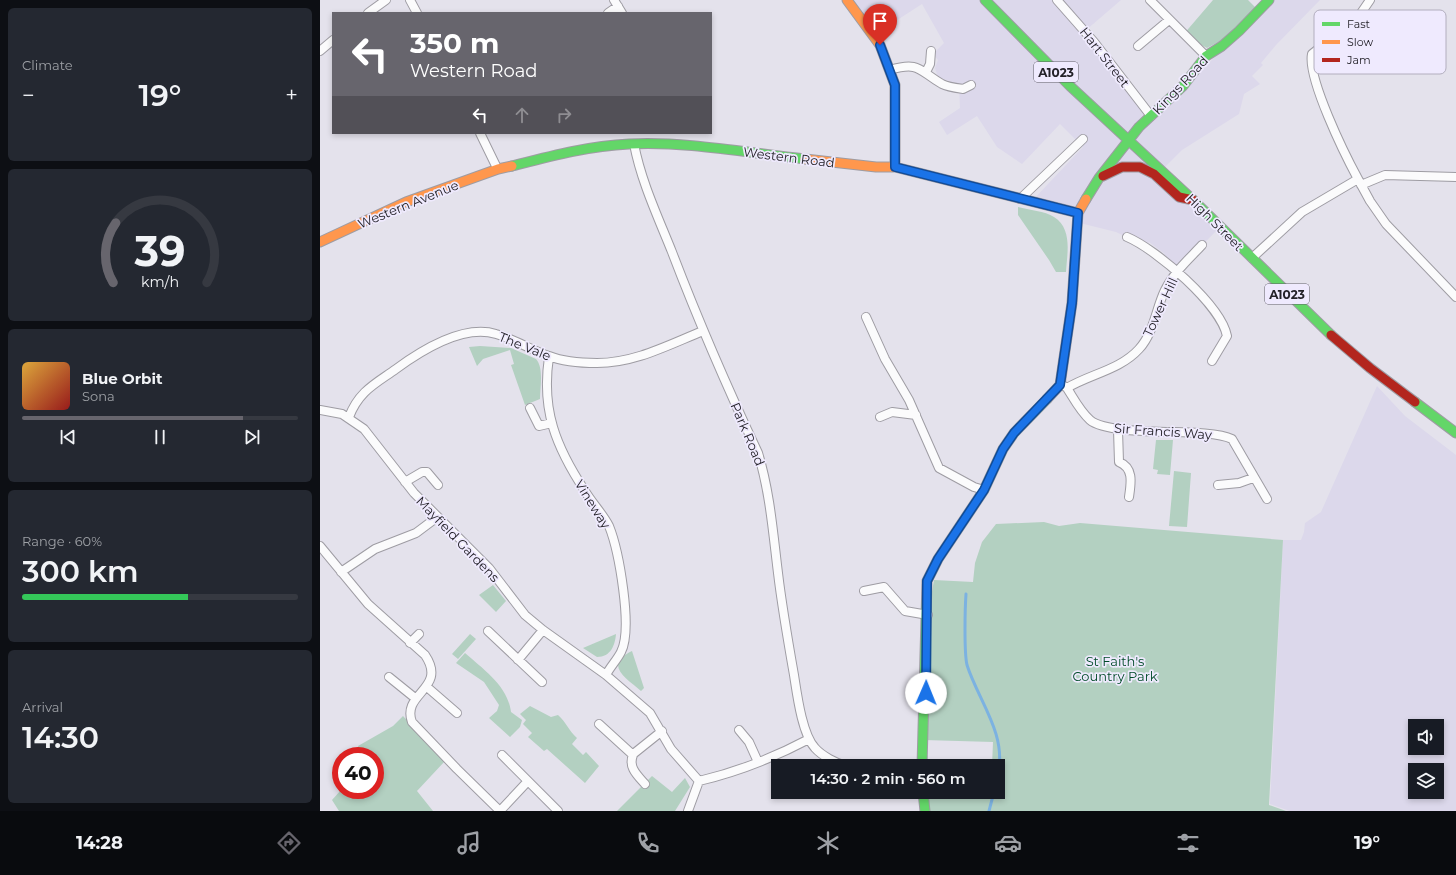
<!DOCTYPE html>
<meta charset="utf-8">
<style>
body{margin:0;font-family:Montserrat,sans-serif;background:#242831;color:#f1f3f6;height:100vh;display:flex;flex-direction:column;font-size:15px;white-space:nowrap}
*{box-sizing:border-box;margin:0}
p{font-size:13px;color:#9ea1a6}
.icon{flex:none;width:22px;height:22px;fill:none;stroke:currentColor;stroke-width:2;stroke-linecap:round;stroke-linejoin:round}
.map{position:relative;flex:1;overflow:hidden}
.side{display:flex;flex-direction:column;gap:8px;padding:8px;background:#0d0f14;width:320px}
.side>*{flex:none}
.hud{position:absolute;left:12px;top:12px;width:380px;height:122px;border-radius:0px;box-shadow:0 2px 6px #0003;background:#67656d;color:#fff;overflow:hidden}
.buttons{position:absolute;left:1088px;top:719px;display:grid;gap:8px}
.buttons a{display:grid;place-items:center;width:36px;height:36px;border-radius:0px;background:#171b24;box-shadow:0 2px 6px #0003;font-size:20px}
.speed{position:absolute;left:12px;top:747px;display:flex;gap:8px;font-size:20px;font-weight:700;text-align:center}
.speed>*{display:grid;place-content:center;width:52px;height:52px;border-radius:50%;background:#171b24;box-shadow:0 2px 6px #0003;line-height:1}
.speed .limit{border:6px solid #d22;background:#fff;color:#111}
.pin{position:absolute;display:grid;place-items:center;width:34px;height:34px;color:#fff;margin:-41px -17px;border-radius:50% 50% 50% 0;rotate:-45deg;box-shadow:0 0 4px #0007}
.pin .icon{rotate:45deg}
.me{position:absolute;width:44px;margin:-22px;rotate:1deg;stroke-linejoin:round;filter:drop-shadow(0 0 3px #0008)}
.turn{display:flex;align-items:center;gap:14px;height:84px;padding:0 12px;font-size:18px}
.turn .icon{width:52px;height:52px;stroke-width:2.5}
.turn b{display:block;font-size:28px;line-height:34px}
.lanes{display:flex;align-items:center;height:38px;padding:0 12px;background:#0003;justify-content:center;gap:20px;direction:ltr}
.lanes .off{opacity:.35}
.big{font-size:30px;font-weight:600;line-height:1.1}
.side .tile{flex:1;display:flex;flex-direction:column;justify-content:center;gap:6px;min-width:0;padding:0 14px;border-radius:6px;background:#242831}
.side .dial{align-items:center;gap:0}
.dial svg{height:104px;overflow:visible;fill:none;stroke:#363941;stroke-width:7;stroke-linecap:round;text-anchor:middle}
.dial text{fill:#f1f3f6;stroke:none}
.song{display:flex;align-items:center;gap:12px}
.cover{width:48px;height:48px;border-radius:6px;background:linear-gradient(135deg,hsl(40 70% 55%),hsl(0 70% 35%))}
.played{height:4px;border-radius:2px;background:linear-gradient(90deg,#67656d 80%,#363941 80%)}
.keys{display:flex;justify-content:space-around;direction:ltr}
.heat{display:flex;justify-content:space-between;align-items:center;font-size:22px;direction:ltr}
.charge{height:6px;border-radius:3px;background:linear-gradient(90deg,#34c759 60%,#363941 0)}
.trip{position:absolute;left:451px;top:759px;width:234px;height:40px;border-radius:0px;background:#171b24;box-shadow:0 2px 6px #0003;font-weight:600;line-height:40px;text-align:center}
.tab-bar{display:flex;height:64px;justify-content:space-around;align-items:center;background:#090b0e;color:#9ea1a6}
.tab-bar .icon{width:28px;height:28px}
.tab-bar .selected{color:#67656d}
.tab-bar b{font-size:18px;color:#f1f3f6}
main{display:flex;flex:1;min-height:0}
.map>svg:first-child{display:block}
.built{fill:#dcd8eb;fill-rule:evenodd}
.green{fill:#b3d0c1}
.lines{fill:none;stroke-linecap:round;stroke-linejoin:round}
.stream{stroke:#7cb2e1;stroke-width:3}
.street-casing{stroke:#9e9ca3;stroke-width:10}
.fast-casing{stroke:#9e9ca3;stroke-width:11}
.slow-casing{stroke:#9e9ca3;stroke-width:11}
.jam-casing{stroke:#9e9ca3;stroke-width:11}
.street{stroke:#fbfbfc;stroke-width:8}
.fast{stroke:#63d668;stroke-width:9}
.slow{stroke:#ff974d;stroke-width:9}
.jam{stroke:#b3261e;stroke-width:9}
.route-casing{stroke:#114b97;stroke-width:10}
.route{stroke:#1a73e8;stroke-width:7}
.labels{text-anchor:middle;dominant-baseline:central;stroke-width:3.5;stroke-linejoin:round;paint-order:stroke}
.shield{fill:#efeafe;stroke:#615e69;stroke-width:1}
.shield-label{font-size:12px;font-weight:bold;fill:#242229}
.street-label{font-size:13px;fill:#242229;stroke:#efeafe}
.park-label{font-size:13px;fill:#004b28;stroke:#efeafe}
.key{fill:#efeafe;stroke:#b2aebe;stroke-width:1}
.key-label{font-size:11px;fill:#242229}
</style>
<main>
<section class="side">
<div class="tile"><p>Climate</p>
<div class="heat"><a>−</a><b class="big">19°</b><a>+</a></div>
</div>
<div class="tile dial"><svg viewBox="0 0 100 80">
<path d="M14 69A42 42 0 1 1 86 69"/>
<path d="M14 69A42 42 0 0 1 16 23" stroke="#67656d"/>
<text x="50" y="56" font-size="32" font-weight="700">39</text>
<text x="50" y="72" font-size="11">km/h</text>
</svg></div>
<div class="tile">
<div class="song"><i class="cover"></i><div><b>Blue Orbit</b><p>Sona</p></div></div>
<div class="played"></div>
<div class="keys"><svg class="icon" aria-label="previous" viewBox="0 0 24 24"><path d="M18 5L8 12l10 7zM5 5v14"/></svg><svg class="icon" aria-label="pause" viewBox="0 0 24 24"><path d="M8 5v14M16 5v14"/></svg><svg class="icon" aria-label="next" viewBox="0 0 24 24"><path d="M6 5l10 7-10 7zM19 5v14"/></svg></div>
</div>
<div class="tile"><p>Range · 60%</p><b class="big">300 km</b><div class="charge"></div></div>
<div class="tile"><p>Arrival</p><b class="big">14:30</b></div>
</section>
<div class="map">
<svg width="1136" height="811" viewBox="0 0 1136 811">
<rect width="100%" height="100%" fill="#e4e2ec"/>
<!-- built -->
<path class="built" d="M 527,0 L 801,0 L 765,31 L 831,116 L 889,63 L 949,0 L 1000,0 L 956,45 L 941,63 L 943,65 L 932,76 L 940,84 L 924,94 L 919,114 L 862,150 L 842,170 L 900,227 L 857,271 L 842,258 L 845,254 L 829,242 L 825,246 L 796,232 L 756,222 L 758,213 L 711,202 L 763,147 L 740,124 L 702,164 L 677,147 L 657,116 L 627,135 L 619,122 L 640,108 L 639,85 L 618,77 L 615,68 L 618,60 L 613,54 L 624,43 L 602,4 L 554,35 Z
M 1057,386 L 1085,416 L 1136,455 L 1136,811 L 970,811 L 950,804 L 963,540 L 981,540 L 984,532 L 985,523 L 1001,512 ZM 1095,726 L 1117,726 L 1117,748 L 1095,748 ZM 1095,770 L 1117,770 L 1117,792 L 1095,792 Z"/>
<!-- green -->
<path class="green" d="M 893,0 L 928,0 L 939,11 L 919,31 L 887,48 L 863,35 Z
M 698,207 C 709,210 725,211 734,217 C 753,229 747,254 746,272 L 736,272 L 729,260 L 698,215 Z
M 160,346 L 191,348 L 216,359 C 224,368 220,387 220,399 L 205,405 L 191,365 L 194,364 L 190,350 L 163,359 L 157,366 L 149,347 Z
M 836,440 L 853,440 L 850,475 L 837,474 L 838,470 L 833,469 Z
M 854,471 L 871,473 L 867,527 L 849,526 Z
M 724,522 L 739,526 L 760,523 L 963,540 L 949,805 L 966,811 L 605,811 L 603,792 L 678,792 L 678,766 L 672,766 L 673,742 L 604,740 L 608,615 L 614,580 L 653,582 L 655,563 L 662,542 L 676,524 Z
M 173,585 L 186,601 L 176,612 L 159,595 Z
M 150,634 L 156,639 L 138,659 L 132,654 Z
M 296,634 C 295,645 291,657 277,657 L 263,648 Z
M 312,651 L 324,688 L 321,691 C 306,678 283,665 312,651 Z
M 145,653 C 163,669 188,686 191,712 L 202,720 L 200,727 L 190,737 L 169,718 L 177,711 L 179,705 L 164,682 L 136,663 Z
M 210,706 L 231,717 L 238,715 C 246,722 249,731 257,738 L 252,744 L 263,755 L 266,752 L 279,766 L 265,783 L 227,749 L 224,751 L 208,737 L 212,733 L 203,724 L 206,720 L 200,714 Z
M 83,716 L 125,761 L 97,791 L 113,811 L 19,811 L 12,800 L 21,790 L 55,790 L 55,756 L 41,756 L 38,746 L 73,726 Z
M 332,776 L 352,792 L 365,778 L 370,787 L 355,811 L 297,811 Z"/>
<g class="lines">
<!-- stream -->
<path class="stream" d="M 646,594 C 645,608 644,652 647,665 C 658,700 687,734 678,773
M 669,811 L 674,792"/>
<defs>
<path id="street" d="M 90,0 L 97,13
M 294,0 L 302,13
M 737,0 L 774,42 L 831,116
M 830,0 L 886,56
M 48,13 L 66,0
M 288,13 L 298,6
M 818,46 L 849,20
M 0,51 L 13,40
M 570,70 C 600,61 599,71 622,84 C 628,87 636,88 643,89 L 651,85
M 606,72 L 610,64 L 611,51
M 160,133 L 177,168
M 314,144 C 321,181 338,217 352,252 C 378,320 407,387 438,453 C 450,492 453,533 458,573 C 462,607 468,641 474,675 C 477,694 482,734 495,748 C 502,756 516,763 526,766
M 1038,179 L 1050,201 L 1066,224 L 1136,297
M 1041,185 L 1065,175 L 1136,177
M 700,199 L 763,139
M 807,237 C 836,249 901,305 907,336 L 892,361
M 932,258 L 982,212 L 1038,179 C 1025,155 987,78 992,54 L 1039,16 L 1050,0
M 546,317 L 565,359 L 589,400 L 619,468 L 654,487 L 664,490
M 229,357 C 221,410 236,447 265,491 C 272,503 283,514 289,526 C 299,551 313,629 301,652 C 297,660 290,667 286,675
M 744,386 L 747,388 C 770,374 800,370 819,349 C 834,333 836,308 845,290 C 854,272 869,259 882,245
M 747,388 C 754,399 760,411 770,420 C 786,434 855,431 879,433 C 890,434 902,434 912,439 L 947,499
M 210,408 L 219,426 L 232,423
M 0,410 L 22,414 L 44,429 L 94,493 L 169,568 L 205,615 L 223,630 L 286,675 L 330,713 L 351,749 L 379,781 C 417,772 455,757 489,739
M 29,417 C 39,391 55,384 76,369 C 102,350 143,324 176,334 C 194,339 211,350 229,356 C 244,362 261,363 277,363 C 315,363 348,345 383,331
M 560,417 L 572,412 L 596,415
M 798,430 L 799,462 C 814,468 811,483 809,497
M 85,482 L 102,472 L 107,472 L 118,485
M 898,485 L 919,483 L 933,478
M 0,546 L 48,604 L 105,655 C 128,689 81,693 92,722 L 137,769 L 180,811 L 208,781
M 21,572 L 55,549 L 96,533 L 116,518
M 544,591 L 564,587 L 585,611 L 608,615
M 168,631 L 222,682
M 90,643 L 99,634
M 198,660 L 223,630
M 69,677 L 95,698
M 107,687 L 137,713
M 279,724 L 313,755 C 308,767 317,775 325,784
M 419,730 L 429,742 L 438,762
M 182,755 L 238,811
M 312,755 L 342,731
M 368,811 L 379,781"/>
<path id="fast" d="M 665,0 L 750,86 L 873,200 L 1011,335
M 192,166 C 231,156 268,146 309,144 C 367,141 427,153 485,159
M 766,199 L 779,178 L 819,127 L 863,86 L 886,56 L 902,46 L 919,31 L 949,0
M 1095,402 L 1136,433
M 602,766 L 607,581 L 618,559 L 664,490 L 683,449 L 694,433 L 727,399
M 603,792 L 605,811"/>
<path id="slow" d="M 527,0 L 560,45 L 575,85 L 575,167
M 485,159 L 556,167 L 575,167 L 758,213
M 0,242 L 86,202 L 178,169 L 192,166
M 727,399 L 740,385 L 752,303 L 758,213 L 766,199"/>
<path id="jam" d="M 783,176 L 802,167 L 820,167 L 834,174 L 859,197 L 873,200
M 1011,335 L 1050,368 L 1095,402"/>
</defs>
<!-- street casing -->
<use href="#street" class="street-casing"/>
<!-- fast casing -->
<use href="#fast" class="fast-casing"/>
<!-- slow casing -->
<use href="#slow" class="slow-casing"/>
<!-- jam casing -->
<use href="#jam" class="jam-casing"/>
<!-- street -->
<use href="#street" class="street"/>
<!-- fast -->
<use href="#fast" class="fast"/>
<!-- slow -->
<use href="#slow" class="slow"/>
<!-- jam -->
<use href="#jam" class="jam"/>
</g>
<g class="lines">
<defs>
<path id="route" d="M 560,45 L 575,85 L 575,167 L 758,213 L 752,303 L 740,385 L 694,433 L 683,449 L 664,490 L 618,559 L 607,581 L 606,693"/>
</defs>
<!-- route casing -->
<use href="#route" class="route-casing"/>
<!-- route -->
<use href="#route" class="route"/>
</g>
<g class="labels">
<!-- shield labels -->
<g class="shield">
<rect x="714" y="62" width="44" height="20" rx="3"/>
<rect x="945" y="284" width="44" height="20" rx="3"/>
</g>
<g class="shield-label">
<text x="736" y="72">A1023</text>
<text x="967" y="294">A1023</text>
</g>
<!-- street labels -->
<g class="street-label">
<text transform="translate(785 57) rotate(52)">Hart Street</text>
<text transform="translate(860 85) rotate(-47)">Kings Road</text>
<text transform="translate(469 157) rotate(7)">Western Road</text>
<text transform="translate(88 204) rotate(-22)">Western Avenue</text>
<text transform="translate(895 222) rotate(45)">High Street</text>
<text transform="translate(840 307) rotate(-65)">Tower Hill</text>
<text transform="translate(205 346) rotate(22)">The Vale</text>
<text transform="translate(843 431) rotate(4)">Sir Francis Way</text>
<text transform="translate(428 434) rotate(67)">Park Road</text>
<text transform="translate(273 504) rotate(58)">Vineway</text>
<text transform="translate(138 539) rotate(46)">Mayfield Gardens</text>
</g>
<!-- park labels -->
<g class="park-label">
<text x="795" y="661">St Faith's<tspan x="795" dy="15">Country Park</tspan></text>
</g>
</g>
<!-- legend -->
<rect x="994" y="10" width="132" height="64" rx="6" class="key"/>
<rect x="1002" y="22" width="18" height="4" fill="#63d668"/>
<rect x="1002" y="40" width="18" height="4" fill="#ff974d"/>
<rect x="1002" y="58" width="18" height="4" fill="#b3261e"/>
<g class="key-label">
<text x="1027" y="28">Fast</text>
<text x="1027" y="46">Slow</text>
<text x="1027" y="64">Jam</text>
</g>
</svg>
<div class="buttons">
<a><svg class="icon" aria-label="sound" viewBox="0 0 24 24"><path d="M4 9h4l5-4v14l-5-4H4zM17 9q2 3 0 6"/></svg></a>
<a><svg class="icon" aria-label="layers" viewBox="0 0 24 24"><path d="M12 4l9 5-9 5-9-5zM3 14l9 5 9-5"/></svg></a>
</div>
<div class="speed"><div class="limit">40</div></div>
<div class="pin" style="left:560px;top:45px;background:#d93025"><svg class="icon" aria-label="arrive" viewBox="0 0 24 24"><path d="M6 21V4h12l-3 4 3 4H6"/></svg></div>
<svg class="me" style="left:606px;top:693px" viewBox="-20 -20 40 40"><circle r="19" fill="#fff"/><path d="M0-13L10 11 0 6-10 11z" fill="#1a73e8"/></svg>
<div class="trip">14:30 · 2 min · 560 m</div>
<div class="hud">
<div class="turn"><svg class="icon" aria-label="left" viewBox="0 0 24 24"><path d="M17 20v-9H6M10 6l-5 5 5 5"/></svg><div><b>350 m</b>Western Road</div></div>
<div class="lanes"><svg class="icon" aria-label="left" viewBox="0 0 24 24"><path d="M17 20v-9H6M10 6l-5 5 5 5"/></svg><svg class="icon off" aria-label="ahead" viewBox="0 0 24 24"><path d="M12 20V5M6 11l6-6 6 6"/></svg><svg class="icon off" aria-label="right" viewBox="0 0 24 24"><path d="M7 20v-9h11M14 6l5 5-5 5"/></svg></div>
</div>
</div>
</main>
<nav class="tab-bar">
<b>14:28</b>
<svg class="icon selected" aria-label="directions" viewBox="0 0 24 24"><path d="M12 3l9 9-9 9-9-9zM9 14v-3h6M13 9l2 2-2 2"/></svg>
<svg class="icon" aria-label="music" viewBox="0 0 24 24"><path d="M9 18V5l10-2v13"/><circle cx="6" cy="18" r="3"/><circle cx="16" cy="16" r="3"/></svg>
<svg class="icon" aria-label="phone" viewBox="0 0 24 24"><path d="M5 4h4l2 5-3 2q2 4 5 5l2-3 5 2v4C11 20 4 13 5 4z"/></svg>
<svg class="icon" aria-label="climate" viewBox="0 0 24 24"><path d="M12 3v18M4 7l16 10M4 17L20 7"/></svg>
<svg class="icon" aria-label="car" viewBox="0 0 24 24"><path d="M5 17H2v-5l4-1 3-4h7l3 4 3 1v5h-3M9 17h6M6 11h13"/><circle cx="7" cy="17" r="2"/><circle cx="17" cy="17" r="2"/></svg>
<svg class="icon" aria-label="filters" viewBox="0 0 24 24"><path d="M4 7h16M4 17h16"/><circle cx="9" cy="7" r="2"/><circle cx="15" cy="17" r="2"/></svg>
<b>19°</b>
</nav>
